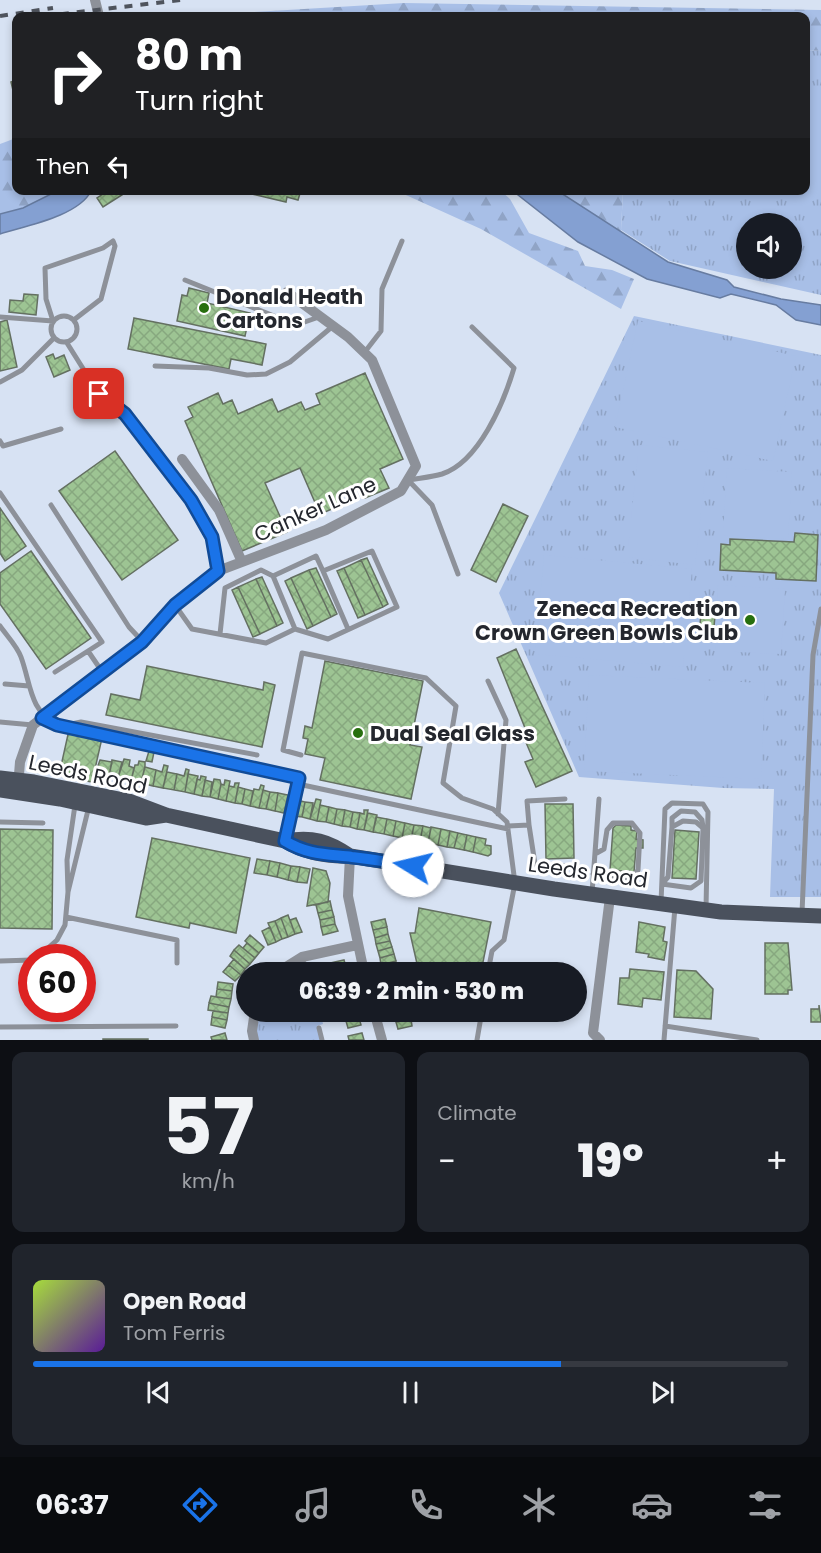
<!DOCTYPE html>
<meta charset="utf-8">
<style>
body{margin:0;font-family:Poppins,sans-serif;background:#20242c;color:#f1f3f6;height:100vh;display:flex;flex-direction:column;font-size:22px;white-space:nowrap}
*{box-sizing:border-box;margin:0}
p{font-size:20px;color:#9ea1a6}
.icon{flex:none;width:33px;height:33px;fill:none;stroke:currentColor;stroke-width:2;stroke-linecap:round;stroke-linejoin:round}
.map{position:relative;height:1040px;overflow:hidden}
.drawer{display:flex;flex-direction:column;gap:12px;padding:12px;background:#0d0f14;flex:1}
.drawer>*{flex:none}
.top-card{position:absolute;left:12px;top:12px;width:798px;height:183px;border-radius:12px;box-shadow:0 3px 9px #0003;background:#202124;color:#fff;overflow:hidden}
.fabs{position:absolute;left:736px;top:213px;display:grid;gap:12px}
.fabs a{display:grid;place-items:center;width:66px;height:66px;border-radius:50%;background:#171b24;box-shadow:0 3px 9px #0003;font-size:30px}
.speed{position:absolute;left:18px;top:944px;display:flex;gap:12px;font-size:30px;font-weight:700;text-align:center}
.speed>*{display:grid;place-content:center;width:78px;height:78px;border-radius:50%;background:#171b24;box-shadow:0 3px 9px #0003;line-height:1}
.speed .limit{border:9px solid #d22;background:#fff;color:#111}
.pin{position:absolute;display:grid;place-items:center;width:51px;height:51px;color:#fff;margin:-26px;border-radius:12px;box-shadow:0 3px 9px #0006}
.me{position:absolute;width:66px;margin:-33px;rotate:279deg;stroke-linejoin:round;filter:drop-shadow(0 0 4px #0008)}
.turn{display:flex;align-items:center;gap:21px;height:126px;padding:0 24px;font-size:27px}
.turn .icon{width:78px;height:78px;stroke-width:2.5}
.turn b{display:block;font-size:42px;line-height:51px}
.then{display:flex;align-items:center;height:57px;padding:0 24px;background:#0003;gap:12px;font-size:22px}
.big{font-size:45px;font-weight:800;line-height:1.1}
.drawer .widget{flex:1;display:flex;flex-direction:column;justify-content:center;gap:9px;min-width:0;padding:0 21px;border-radius:12px;background:#20242c}
.drawer .dial{align-items:center;gap:0}
.dial b{font-size:78px;line-height:1}
.song{display:flex;align-items:center;gap:18px}
.cover{width:72px;height:72px;border-radius:9px;background:linear-gradient(135deg,hsl(80 70% 55%),hsl(270 70% 35%))}
.played{height:6px;border-radius:3px;background:linear-gradient(90deg,#1a73e8 70%,#363941 70%)}
.keys{display:flex;justify-content:space-around;direction:ltr}
.heat{display:flex;justify-content:space-between;align-items:center;font-size:33px;direction:ltr}
.drawer .tiles{flex:1;display:grid;gap:12px;grid-template-columns:1fr 1fr}
.widget:last-child{grid-column:span 2}
.trip{position:absolute;left:236px;top:962px;width:351px;height:60px;border-radius:30px;background:#171b24;box-shadow:0 3px 9px #0003;font-weight:800;line-height:60px;text-align:center}
.menu{display:flex;height:96px;justify-content:space-around;align-items:center;background:#090b0e;color:#9ea1a6}
.menu .icon{width:42px;height:42px}
.menu .active{color:#1a73e8}
.menu b{font-size:27px;color:#f1f3f6}
.map>svg:first-child{display:block}
.grass{fill:url(#grass-tufts);fill-rule:evenodd}
.forest{fill:url(#forest-firs)}
.pitch{fill:#a8bfe7}
.water{fill:#84a0d2;stroke:#677ca1;stroke-width:1.5}
.building{fill:url(#building-cross-hatch);stroke:#647061;stroke-width:1.5}
.lines{fill:none;stroke-linecap:round;stroke-linejoin:round}
.lane{stroke:#8d9199;stroke-width:5}
.street{stroke:#8d9199;stroke-width:10}
.primary{stroke:#4a515d;stroke-width:15}
.rail{stroke:#4f545d;stroke-width:4;stroke-dasharray:8 8;stroke-linecap:butt}
.route-casing{stroke:#114b97;stroke-width:15}
.route{stroke:#1a73e8;stroke-width:10}
.poi-dot{fill:#276f0e;stroke:#fff;stroke-width:2}
.labels{text-anchor:middle;dominant-baseline:central;stroke-width:6;stroke-linejoin:round;paint-order:stroke}
.poi-label{font-size:21px;font-weight:bold;fill:#24272e;stroke:#fff;text-anchor:start}
.street-label{font-size:21px;fill:#24272e;stroke:#fff}
</style>
<div class="map">
<svg width="821" height="1040" viewBox="0 0 821 1040">
<defs>
<pattern id="grass-tufts" width="24" height="20" patternUnits="userSpaceOnUse" patternTransform="scale(1.5)"><rect width="24" height="20" fill="#a8bfe7"/><path d="M3 7l-1-3M5 7V3M7 7l1-3M15 17l-1-3M17 17v-4M19 17l1-3" fill="none" stroke="#90a4c6"/></pattern>
<pattern id="forest-firs" width="22" height="20" patternUnits="userSpaceOnUse" patternTransform="scale(1.5)"><rect width="22" height="20" fill="#a8bfe7"/><path d="M5 1l3.5 6h-7zM16 11l3.5 6h-7z" fill="#90a4c6"/></pattern>
<pattern id="building-cross-hatch" width="8" height="8" patternUnits="userSpaceOnUse" patternTransform="scale(1.5)"><rect width="8" height="8" fill="#9dc493"/><path d="M0 0l8 8M0 8l8-8" fill="none" stroke="#87a87f"/></pattern>
</defs>
<rect width="100%" height="100%" fill="#d7e2f3"/>
<!-- grass -->
<path class="grass" d="M 806,50 L 821,51 L 821,295 L 670,261 L 621,230 L 623,191 L 806,190 ZM 747,224 L 792,224 L 792,268 L 747,268 Z
M 634,316 L 821,355 L 821,897 L 770,897 L 774,789 L 723,788 L 579,777 L 499,593 Z
M 257,1011 L 320,1011 L 323,1024 L 317,1026 L 321,1040 L 257,1040 Z"/>
<!-- forest -->
<path class="forest" d="M 404,3 L 821,10 L 821,51 L 806,50 L 806,16 L 189,16 Z
M 16,138 L 16,190 L 59,191 L 23,208 L 0,214 L 0,144 Z
M 397,191 L 501,191 L 510,199 L 529,233 L 578,251 L 585,266 L 612,270 L 634,279 L 621,309 L 481,229 Z
M 558,191 L 623,191 L 621,230 L 620,232 Z"/>
<!-- pitch -->
<path class="pitch" d="M 806,90 L 821,90 L 821,193 L 682,194 L 682,190 L 806,190 Z
M 638,321 L 796,356 L 773,461 L 615,427 Z
M 639,445 L 708,452 L 695,565 L 627,557 Z
M 727,468 L 792,472 L 788,539 L 723,535 Z
M 544,555 L 692,569 L 683,667 L 535,654 Z
M 718,585 L 785,589 L 781,654 L 715,651 Z
M 589,675 L 765,683 L 761,779 L 584,771 Z"/>
<!-- water -->
<path class="water" d="M 59,190 L 91,191 C 79,216 25,226 0,234 L 0,214 L 23,208 Z
M 513,191 L 558,191 L 668,262 L 727,280 L 734,287 L 781,299 L 821,305 L 821,325 L 796,320 L 776,305 L 731,294 L 720,298 L 647,279 L 578,242 Z"/>
<!-- building -->
<path class="building" d="M 16,80 L 16,103 L 11,82 Z
M 109,190 L 123,190 L 125,193 L 103,207 L 97,198 Z
M 235,190 L 301,190 L 298,200 L 287,197 L 286,202 Z
M 189,288 L 209,293 L 207,303 L 250,313 L 245,336 L 177,321 L 182,295 L 187,296 Z
M 24,294 L 38,295 L 36,315 L 9,312 L 10,300 L 23,301 Z
M 134,318 L 266,344 L 262,365 L 231,359 L 229,369 L 128,349 Z
M 7,320 L 17,367 L 0,371 L 0,322 Z
M 53,354 L 55,359 L 64,355 L 70,370 L 54,377 L 46,357 Z
M 365,373 L 403,459 L 380,469 L 389,488 L 365,498 L 360,487 L 341,496 L 344,504 L 320,514 L 300,468 L 265,483 L 287,532 L 242,551 L 185,421 L 193,417 L 188,407 L 218,393 L 223,404 L 232,400 L 238,414 L 272,399 L 278,412 L 301,402 L 305,410 L 320,404 L 316,394 Z
M 115,451 L 178,540 L 122,580 L 59,491 Z
M 503,504 L 528,516 L 496,582 L 471,570 Z
M 0,508 L 26,546 L 5,561 L 0,553 Z
M 795,533 L 818,535 L 816,581 L 776,579 L 776,573 L 720,570 L 721,544 L 730,545 L 730,539 L 794,542 Z
M 31,551 L 91,638 L 46,669 L 0,604 L 0,573 Z
M 367,558 L 388,604 L 383,607 L 361,560 Z
M 361,560 L 383,607 L 365,615 L 344,568 Z
M 316,568 L 337,614 L 331,617 L 309,570 Z
M 344,568 L 365,615 L 358,618 L 337,571 Z
M 309,570 L 331,617 L 313,626 L 291,578 Z
M 262,577 L 283,623 L 277,626 L 256,579 Z
M 291,578 L 313,626 L 307,629 L 285,581 Z
M 256,579 L 277,626 L 260,634 L 238,587 Z
M 238,587 L 260,634 L 253,637 L 232,590 Z
M 701,614 L 715,616 L 713,637 L 699,635 Z
M 516,649 L 572,771 L 536,787 L 525,762 L 533,759 L 525,740 L 529,738 L 497,658 Z
M 325,661 L 423,681 L 410,745 L 422,747 L 411,799 L 320,780 L 325,758 L 305,754 L 308,739 L 303,738 L 305,726 L 312,728 Z
M 147,666 L 263,690 L 264,682 L 275,685 L 262,747 L 106,715 L 111,694 L 140,700 Z
M 69,730 L 102,738 L 92,782 L 59,775 Z
M 149,751 L 154,752 L 152,762 L 146,761 Z
M 124,759 L 130,760 L 129,766 L 134,768 L 131,781 L 118,778 Z
M 100,760 L 112,762 L 109,776 L 95,774 Z
M 112,760 L 122,762 L 118,778 L 109,776 Z
M 139,761 L 145,762 L 145,766 L 141,783 L 131,781 L 135,765 L 138,765 Z
M 164,765 L 168,766 L 163,788 L 153,786 L 156,770 L 162,772 Z
M 145,767 L 156,770 L 153,786 L 141,783 Z
M 186,769 L 189,770 L 185,792 L 174,790 L 177,774 L 184,776 Z
M 167,772 L 177,774 L 174,790 L 163,788 Z
M 188,774 L 198,776 L 194,794 L 185,792 Z
M 201,776 L 206,777 L 202,796 L 194,794 L 197,779 L 200,780 Z
M 214,779 L 220,780 L 221,784 L 218,799 L 210,797 Z
M 205,780 L 212,782 L 210,797 L 202,796 Z
M 225,780 L 230,781 L 226,801 L 218,799 L 221,784 L 224,785 Z
M 235,783 L 239,783 L 235,803 L 226,801 L 229,786 L 234,787 Z
M 261,785 L 264,786 L 259,808 L 250,806 L 254,789 L 259,790 Z
M 238,787 L 245,789 L 242,804 L 235,803 Z
M 245,789 L 253,791 L 250,806 L 242,804 Z
M 263,790 L 270,792 L 266,809 L 259,808 Z
M 270,792 L 278,793 L 275,811 L 266,809 Z
M 278,793 L 288,795 L 284,813 L 275,811 Z
M 316,799 L 321,800 L 317,821 L 310,819 Z
M 297,800 L 305,802 L 302,817 L 294,816 Z
M 305,802 L 313,803 L 310,819 L 302,817 Z
M 545,804 L 573,804 L 574,858 L 546,859 Z
M 320,805 L 329,807 L 326,822 L 317,821 Z
M 329,807 L 337,809 L 334,824 L 326,822 Z
M 337,809 L 345,810 L 342,826 L 334,824 Z
M 345,810 L 353,812 L 350,827 L 342,826 Z
M 364,810 L 368,810 L 364,830 L 357,829 L 360,813 L 364,814 Z
M 353,812 L 360,813 L 357,829 L 350,827 Z
M 368,813 L 377,815 L 373,832 L 364,830 Z
M 376,817 L 387,819 L 384,834 L 373,832 Z
M 387,819 L 396,821 L 393,836 L 384,834 Z
M 396,821 L 405,823 L 402,838 L 393,836 Z
M 405,823 L 414,825 L 411,840 L 402,838 Z
M 414,825 L 423,826 L 420,841 L 411,840 Z
M 616,825 L 631,826 L 631,830 L 637,831 L 636,839 L 643,840 L 643,848 L 636,848 L 634,872 L 610,870 L 613,828 Z
M 423,826 L 431,828 L 428,843 L 420,841 Z
M 431,827 L 441,829 L 438,845 L 428,843 Z
M 0,829 L 53,830 L 52,929 L 0,928 Z
M 441,829 L 450,831 L 447,847 L 438,845 Z
M 675,830 L 699,832 L 696,879 L 672,878 Z
M 450,831 L 458,833 L 454,848 L 447,847 Z
M 458,833 L 467,835 L 464,850 L 454,848 Z
M 467,835 L 476,837 L 473,852 L 464,850 Z
M 476,837 L 486,839 L 485,845 L 491,846 L 491,854 L 488,856 L 473,852 Z
M 152,838 L 250,858 L 236,933 L 190,923 L 189,928 L 136,917 Z
M 257,859 L 270,861 L 267,875 L 254,873 Z
M 270,861 L 280,863 L 277,877 L 267,875 Z
M 280,863 L 291,866 L 288,880 L 277,877 Z
M 291,866 L 300,867 L 297,882 L 288,880 Z
M 300,867 L 310,869 L 307,883 L 297,882 Z
M 313,868 L 326,871 L 330,883 L 328,902 L 307,906 Z
M 330,901 L 332,910 L 318,913 L 316,905 Z
M 419,908 L 491,922 L 481,972 L 440,972 L 418,968 L 410,933 L 415,933 Z
M 332,910 L 334,917 L 320,920 L 318,913 Z
M 288,915 L 295,934 L 288,937 L 281,918 Z
M 334,917 L 335,924 L 321,927 L 320,920 Z
M 281,918 L 288,937 L 282,939 L 275,921 Z
M 296,918 L 302,932 L 295,934 L 290,920 Z
M 385,919 L 387,927 L 373,930 L 371,922 Z
M 275,921 L 282,939 L 276,942 L 268,923 Z
M 639,922 L 665,927 L 663,941 L 667,942 L 664,960 L 648,957 L 649,954 L 636,952 Z
M 335,924 L 338,931 L 323,935 L 321,927 Z
M 270,927 L 276,942 L 268,945 L 262,931 Z
M 387,927 L 388,934 L 375,938 L 373,930 Z
M 388,934 L 390,941 L 376,944 L 375,938 Z
M 250,935 L 264,947 L 259,953 L 245,941 Z
M 390,941 L 392,947 L 378,951 L 376,944 Z
M 247,943 L 259,953 L 255,958 L 243,948 Z
M 765,943 L 788,943 L 792,990 L 788,990 L 788,994 L 765,994 Z
M 239,945 L 255,958 L 250,964 L 234,950 Z
M 392,947 L 394,954 L 380,958 L 378,951 Z
M 234,950 L 250,964 L 245,969 L 230,956 Z
M 394,954 L 396,961 L 381,965 L 380,958 Z
M 234,959 L 245,969 L 241,975 L 229,965 Z
M 344,960 L 346,967 L 332,971 L 330,963 Z
M 396,961 L 397,968 L 383,972 L 381,965 Z
M 229,965 L 241,975 L 235,981 L 223,972 Z
M 630,969 L 664,972 L 661,1000 L 643,998 L 642,1007 L 618,1004 L 620,978 L 629,978 Z
M 677,970 L 696,971 L 713,989 L 711,1019 L 674,1017 Z
M 218,982 L 233,984 L 232,991 L 217,989 Z
M 217,989 L 232,991 L 231,999 L 216,997 Z
M 211,996 L 231,999 L 229,1007 L 209,1003 Z
M 209,1003 L 229,1007 L 228,1013 L 208,1010 Z
M 819,1005 L 821,1022 L 811,1022 L 811,1009 L 819,1009 Z
M 213,1011 L 228,1013 L 227,1020 L 212,1017 Z
M 357,1011 L 359,1018 L 346,1021 L 344,1014 Z
M 409,1012 L 411,1019 L 396,1022 L 395,1015 Z
M 212,1017 L 227,1020 L 225,1028 L 211,1025 Z
M 359,1018 L 361,1025 L 348,1028 L 346,1021 Z
M 411,1019 L 412,1026 L 398,1029 L 396,1022 Z
M 225,1033 L 227,1040 L 212,1040 L 211,1037 Z
M 362,1033 L 364,1040 L 349,1040 L 348,1036 Z
M 103,1039 L 148,1039 L 148,1040 L 103,1040 Z"/>
<g class="lines">
<!-- lane -->
<path class="lane" d="M 185,280 L 296,325 L 319,317
M51 329a13 13 0 1 1 26 0a13 13 0 1 1-26 0Z
M 0,317 L 53,321
M 53,321 L 46,299 L 45,268 L 103,248 L 113,241 L 115,246 L 101,299 L 75,319
M 67,343 L 99,394 L 125,414 L 191,500 L 212,537 L 218,571
M 364,353 L 381,331 L 382,289 L 402,241
M 155,366 L 209,368 L 247,375 L 266,374 L 290,362 L 333,326
M 0,382 L 22,370 L 54,338
M 0,441 L 3,446 L 61,429
M 408,480 L 432,505 L 458,574
M 409,480 C 420,478 432,477 442,474 C 479,462 504,402 514,368 L 472,327
M 0,493 L 102,642 L 88,651 L 103,673
M 51,505 L 129,627 L 143,642
M 323,571 L 348,629
M 273,576 L 295,629
M 175,605 L 192,629 L 266,643 L 295,629 L 328,639 L 397,607 L 372,551 L 323,571 L 316,556 L 273,576 L 261,570 L 225,588 L 220,634
M 0,626 C 7,636 17,646 21,657 C 31,684 29,710 57,725 L 299,778 L 285,840
M 55,672 L 88,651
M 488,681 L 506,720 L 498,814
M 5,684 L 29,686
M 0,722 L 33,725
M 62,726 L 81,722 L 257,755
M 301,755 L 283,750 L 302,653 L 426,678 L 456,706 L 443,783 L 462,798 L 493,809 L 507,822 L 515,883 L 504,940 L 492,951 L 488,972
M 298,784 L 508,829
M 683,821 L 696,822 L 703,828 L 701,881 L 691,888 L 662,884 L 668,877 L 672,827 Z
M 0,822 L 43,823
M 529,825 L 527,801 L 565,799
M 507,826 L 529,825 L 535,864 L 566,866
M 672,827 L 672,818 L 681,811 L 695,812 L 702,820 L 703,827
M 593,874 L 632,879 L 638,870 L 640,833 L 632,823 L 613,823 L 607,830 L 604,849 L 595,854
M 68,892 L 67,860 L 75,805
M 592,893 L 599,799
M 661,902 L 665,809 L 672,803 L 703,804 L 708,812 L 706,908
M 802,913 L 813,655 L 821,609
M 66,917 L 177,940 L 177,963
M 38,957 L 57,940 L 65,925 L 68,892 L 89,806
M 302,957 L 306,972
M 0,961 L 32,960
M 665,1026 L 757,1040
M 0,1027 L 176,1026
M 319,1028 L 322,1040
M 477,1040 L 482,1011
M 664,1040 L 675,907"/>
<!-- street -->
<path class="street" d="M 95,0 L 99,16
M 182,459 L 219,510 L 242,562
M 18,787 L 20,762 L 33,725 L 143,642 L 175,605 L 218,571 L 326,530 L 401,491 L 416,466 L 372,360 L 348,337 L 287,292
M 350,856 L 348,896 L 364,972
M 278,972 L 302,957 L 357,945
M 374,1011 L 382,1040
M 254,1040 L 252,1031 L 255,1011
M 600,1040 L 593,1033 L 610,897"/>
<!-- primary -->
<path class="primary" d="M 0,778 L 34,782 L 129,801 L 166,815 L 285,841 C 306,853 326,857 350,856 L 554,889 L 721,912 L 821,916
M 0,790 L 60,799 L 146,818 L 166,815
M 285,841 C 312,836 328,841 350,856"/>
<!-- rail -->
<path class="rail" d="M 0,16 L 53,8
M 45,16 L 181,0"/>
</g>
<g class="lines">
<defs>
<path id="route" d="M 99,394 L 125,414 L 191,500 L 212,537 L 218,571 L 175,605 L 142,642 L 42,718 L 57,725 L 299,778 L 285,841 C 308,855 327,854 352,857 C 373,859 393,863 413,866"/>
</defs>
<!-- route casing -->
<use href="#route" class="route-casing"/>
<!-- route -->
<use href="#route" class="route"/>
</g>
<!-- markers -->
<g class="poi-dot">
<circle cx="204" cy="308" r="6"/>
<circle cx="750" cy="620" r="6"/>
<circle cx="358" cy="733" r="6"/>
</g>
<g class="labels">
<!-- poi labels -->
<g class="poi-label">
<text x="216" y="296">Donald Heath<tspan x="216" dy="24">Cartons</tspan></text>
<text x="738" y="608" text-anchor="end">Zeneca Recreation<tspan x="738" dy="24">Crown Green Bowls Club</tspan></text>
<text x="370" y="733">Dual Seal Glass</text>
</g>
<!-- street labels -->
<g class="street-label">
<text transform="translate(315 509) rotate(-24)">Canker Lane</text>
<text transform="translate(88 774) rotate(12)">Leeds Road</text>
<text transform="translate(588 872) rotate(8)">Leeds Road</text>
</g>
</g>
</svg>
<div class="fabs">
<a><svg class="icon" aria-label="sound" viewBox="0 0 24 24"><path d="M4 9h4l5-4v14l-5-4H4zM17 9q2 3 0 6"/></svg></a>
</div>
<div class="speed"><div class="limit">60</div></div>
<div class="pin" style="left:99px;top:394px;background:#d93025"><svg class="icon" aria-label="arrive" viewBox="0 0 24 24"><path d="M6 21V4h12l-3 4 3 4H6"/></svg></div>
<svg class="me" style="left:413px;top:866px" viewBox="-20 -20 40 40"><circle r="19" fill="#fff"/><path d="M0-13L10 11 0 6-10 11z" fill="#1a73e8"/></svg>
<div class="trip">06:39 · 2 min · 530 m</div>
<div class="top-card">
<div class="turn"><svg class="icon" aria-label="right" viewBox="0 0 24 24"><path d="M7 20v-9h11M14 6l5 5-5 5"/></svg><div><b>80 m</b>Turn right</div></div>
<div class="then">Then<svg class="icon" aria-label="left" viewBox="0 0 24 24"><path d="M17 20v-9H6M10 6l-5 5 5 5"/></svg></div>
</div>
</div>
<section class="drawer">
<div class="tiles">
<div class="widget dial"><b>57</b><p>km/h</p></div>
<div class="widget"><p>Climate</p>
<div class="heat"><a>−</a><b class="big">19°</b><a>+</a></div>
</div>
<div class="widget">
<div class="song"><i class="cover"></i><div><b>Open Road</b><p>Tom Ferris</p></div></div>
<div class="played"></div>
<div class="keys"><svg class="icon" aria-label="previous" viewBox="0 0 24 24"><path d="M18 5L8 12l10 7zM5 5v14"/></svg><svg class="icon" aria-label="pause" viewBox="0 0 24 24"><path d="M8 5v14M16 5v14"/></svg><svg class="icon" aria-label="next" viewBox="0 0 24 24"><path d="M6 5l10 7-10 7zM19 5v14"/></svg></div>
</div>
</div>
</section>
<nav class="menu">
<b>06:37</b>
<svg class="icon active" aria-label="directions" viewBox="0 0 24 24"><path d="M12 3l9 9-9 9-9-9zM9 14v-3h6M13 9l2 2-2 2"/></svg>
<svg class="icon" aria-label="music" viewBox="0 0 24 24"><path d="M9 18V5l10-2v13"/><circle cx="6" cy="18" r="3"/><circle cx="16" cy="16" r="3"/></svg>
<svg class="icon" aria-label="phone" viewBox="0 0 24 24"><path d="M5 4h4l2 5-3 2q2 4 5 5l2-3 5 2v4C11 20 4 13 5 4z"/></svg>
<svg class="icon" aria-label="climate" viewBox="0 0 24 24"><path d="M12 3v18M4 7l16 10M4 17L20 7"/></svg>
<svg class="icon" aria-label="car" viewBox="0 0 24 24"><path d="M5 17H2v-5l4-1 3-4h7l3 4 3 1v5h-3M9 17h6M6 11h13"/><circle cx="7" cy="17" r="2"/><circle cx="17" cy="17" r="2"/></svg>
<svg class="icon" aria-label="filters" viewBox="0 0 24 24"><path d="M4 7h16M4 17h16"/><circle cx="9" cy="7" r="2"/><circle cx="15" cy="17" r="2"/></svg>
</nav>
